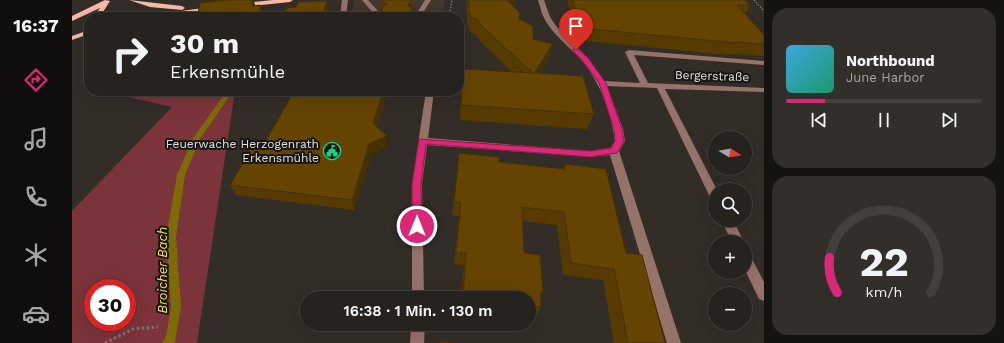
<!DOCTYPE html>
<html lang="de">
<meta charset="utf-8">
<style>
body{margin:0;font-family:"Work Sans",sans-serif;background:#322f2b;color:#f1f3f6;height:100vh;display:flex;flex-direction:column;font-size:15px;white-space:nowrap}
*{box-sizing:border-box;margin:0}
p{font-size:13px;color:#a4a4a4}
.icon{flex:none;width:22px;height:22px;fill:none;stroke:currentColor;stroke-width:2;stroke-linecap:round;stroke-linejoin:round}
.map{position:relative;flex:1;overflow:hidden}
.sheet{display:flex;flex-direction:column;gap:8px;padding:8px;background:#151310;width:240px}
.sheet>*{flex:none}
.banner{position:absolute;left:12px;top:12px;width:380px;height:84px;border-radius:16px;box-shadow:0 4px 16px #0002,0 0 0 1px #423f3c;background:#26221e;color:#f1f3f6;overflow:hidden}
.needle{width:26px;rotate:101deg}
.controls{position:absolute;left:636px;top:131px;display:grid;gap:8px}
.controls a{display:grid;place-items:center;width:44px;height:44px;border-radius:50%;background:#26221e;box-shadow:0 4px 16px #0002,0 0 0 1px #423f3c;font-size:20px}
.speed{position:absolute;left:12px;top:279px;display:flex;gap:8px;font-size:20px;font-weight:700;text-align:center}
.speed>*{display:grid;place-content:center;width:52px;height:52px;border-radius:50%;background:#26221e;box-shadow:0 4px 16px #0002,0 0 0 1px #423f3c;line-height:1}
.speed .limit{border:6px solid #d22;background:#fff;color:#111}
.pin{position:absolute;display:grid;place-items:center;width:34px;height:34px;color:#fff;margin:-41px -17px;border-radius:50% 50% 50% 0;rotate:-45deg;box-shadow:0 0 4px #0007}
.pin .icon{rotate:45deg}
.me{position:absolute;width:44px;margin:-22px;rotate:0deg;stroke-linejoin:round;filter:drop-shadow(0 0 3px #0008)}
.turn{display:flex;align-items:center;gap:14px;height:84px;padding:0 20px;font-size:18px}
.turn .icon{width:52px;height:52px;stroke-width:2.5}
.turn b{display:block;font-size:28px;line-height:34px}
.sheet .tile{flex:1;display:flex;flex-direction:column;justify-content:center;gap:6px;min-width:0;padding:0 14px;border-radius:16px;background:#322f2b}
.sheet .dial{align-items:center;gap:0}
.dial svg{height:104px;overflow:visible;fill:none;stroke:#423f3c;stroke-width:7;stroke-linecap:round;text-anchor:middle}
.dial text{fill:#f1f3f6;stroke:none}
.song{display:flex;align-items:center;gap:12px}
.cover{width:48px;height:48px;border-radius:6px;background:linear-gradient(135deg,hsl(200 70% 55%),hsl(160 70% 35%))}
.played{height:4px;border-radius:2px;background:linear-gradient(90deg,#db2777 20%,#423f3c 20%)}
.keys{display:flex;justify-content:space-around;direction:ltr}
.trip{position:absolute;left:228px;top:291px;width:236px;height:40px;border-radius:20px;background:#26221e;box-shadow:0 4px 16px #0002,0 0 0 1px #423f3c;font-weight:600;line-height:40px;text-align:center}
main{display:flex;flex:1;min-height:0}
.menu{display:flex;flex-direction:column;width:72px;justify-content:space-around;align-items:center;background:#0f0e0c;color:#a4a4a4}
.menu .icon{width:28px;height:28px}
.menu .selected{color:#db2777}
.menu b{font-size:18px;color:#f1f3f6}
.map>svg:first-child{display:block}
.built{fill:#42362f}
.green{fill:#7b3439;fill-rule:evenodd}
.lines{fill:none;stroke-linecap:round;stroke-linejoin:round}
.stream{fill:#7c6b06;fill-rule:evenodd}
.path-far1{stroke:#7b7571;stroke-width:1.5;stroke-dasharray:1.5 1.5;stroke-linecap:butt}
.path{stroke:#7b7571;stroke-width:3;stroke-dasharray:2.5 2.5;stroke-linecap:butt}
.minor{fill:#967368;fill-rule:evenodd}
.major{fill:#f5bba8;fill-rule:evenodd}
.wall{fill:#563a00}
.shaded-wall{fill:#463000}
.building{fill:#644400;stroke:#463000}
.route{fill:#db2777;stroke:#8e194d}
.labels{text-anchor:middle;dominant-baseline:central;stroke-width:4;stroke-linejoin:round;paint-order:stroke}
.street-label{font-size:12px;fill:#e4e0dd;stroke:#181614}
.poi-label{font-size:12px;fill:#e4e0dd;stroke:#181614;text-anchor:end}
.water-label{font-size:13px;font-style:italic;fill:#f1da67;stroke:#181614}
</style>
<main>
<nav class="menu">
<b>16:37</b>
<svg class="icon selected" aria-label="directions" viewBox="0 0 24 24"><path d="M12 3l9 9-9 9-9-9zM9 14v-3h6M13 9l2 2-2 2"/></svg>
<svg class="icon" aria-label="music" viewBox="0 0 24 24"><path d="M9 18V5l10-2v13"/><circle cx="6" cy="18" r="3"/><circle cx="16" cy="16" r="3"/></svg>
<svg class="icon" aria-label="phone" viewBox="0 0 24 24"><path d="M5 4h4l2 5-3 2q2 4 5 5l2-3 5 2v4C11 20 4 13 5 4z"/></svg>
<svg class="icon" aria-label="climate" viewBox="0 0 24 24"><path d="M12 3v18M4 7l16 10M4 17L20 7"/></svg>
<svg class="icon" aria-label="car" viewBox="0 0 24 24"><path d="M5 17H2v-5l4-1 3-4h7l3 4 3 1v5h-3M9 17h6M6 11h13"/><circle cx="7" cy="17" r="2"/><circle cx="17" cy="17" r="2"/></svg>
</nav>
<div class="map">
<svg width="692" height="343" viewBox="0 0 692 343">
<rect width="100%" height="100%" fill="#332d28"/>
<!-- built -->
<path class="built" d="M 282,0 L 373,0 L 370,17 L 279,17 Z"/>
<!-- green -->
<path class="green" d="M 30,91 L 163,91 L 125,343 L 0,343 L 0,211 L 100,107 ZM 21,288 L 55,288 L 55,322 L 21,322 Z"/>
<g class="lines">
<!-- stream -->
<path class="stream" d="M 155,91 L 161,91 L 128,139 L 113,175 L 104,237 L 109,307 L 103,342 L 102,343 L 90,343 L 94,336 L 99,307 L 94,237 L 105,175 L 121,138 Z"/>
<!-- path-far1 -->
<path class="path-far1" d="M 682,0 L 692,11
M 377,17 L 380,0"/>
<!-- path -->
<path class="path" d="M 33,343 L 61,329 L 86,327"/>
<!-- minor -->
<path class="minor" d="M 270,0 L 276,0 L 274,17 L 268,17 Z
M 290,0 L 296,0 L 307,12 L 314,14 L 311,16 L 303,15 Z
M 353,0 L 359,0 L 349,16 L 338,16 L 338,14 L 345,13 Z
M 466,0 L 472,0 L 478,17 L 484,26 L 516,58 L 532,81 L 568,83 L 553,52 L 557,50 L 692,61 L 692,65 L 562,55 L 576,83 L 692,88 L 692,92 L 593,89 L 645,190 L 643,190 L 643,201 L 639,200 L 638,197 L 585,88 L 535,86 L 551,129 L 553,141 L 547,151 L 609,343 L 595,343 L 538,155 L 518,157 L 355,145 L 350,184 L 352,298 L 340,298 L 340,184 L 354,91 L 362,91 L 356,138 L 518,151 L 539,148 L 543,141 C 539,113 529,84 511,62 C 498,47 481,35 472,18 C 469,12 468,6 466,0 Z
M 649,220 L 661,220 L 672,242 L 660,242 Z
M 673,252 L 677,253 L 692,282 L 692,301 L 687,299 L 673,270 Z
M 339,324 L 353,324 L 352,343 L 338,343 Z"/>
<!-- major -->
<path class="major" d="M 33,0 L 38,1 L 31,12 L 32,17 L 26,17 L 25,12 L 28,8 L 0,21 L 0,16 Z
M 57,0 L 110,6 L 113,8 L 110,10 L 78,7 Z
M 201,0 L 221,0 L 218,2 L 171,7 L 168,5 L 171,3 Z
M 139,7 L 142,9 L 141,10 L 93,17 L 76,17 L 79,15 Z
M 17,30 L 17,34 L 0,40 L 0,36 Z"/>
</g>
<!-- wall -->
<path class="wall" d="M 310,0 L 339,0 L 340,17 L 310,7 Z
M 395,0 L 444,0 L 443,1 L 439,4 L 447,19 L 461,39 L 481,44 L 476,59 L 467,74 L 522,114 L 515,129 L 388,120 L 390,84 L 391,69 L 440,72 L 411,44 L 402,33 L 399,33 L 395,25 Z
M 495,0 L 673,0 L 678,6 L 673,14 L 692,35 L 692,55 L 691,56 L 657,54 L 656,55 L 515,41 L 502,26 Z
M 222,91 L 315,91 L 305,127 L 316,147 L 299,154 L 282,210 L 164,195 L 158,185 L 193,142 Z
M 387,153 L 427,162 L 491,169 L 493,164 L 554,253 L 593,343 L 542,343 L 531,280 L 491,275 L 485,225 L 450,221 L 452,253 L 471,293 L 469,296 L 469,307 L 463,318 L 457,317 L 457,298 L 389,298 L 392,265 L 382,264 L 387,216 L 380,215 Z"/>
<!-- shaded-wall -->
<path class="shaded-wall" d="M 140,0 L 184,0 L 184,1 L 182,1 L 184,8 L 180,6 L 134,7 L 132,1 Z
M 431,0 L 444,0 L 443,1 L 429,11 Z
M 255,1 L 257,10 L 255,17 L 250,17 Z
M 339,2 L 340,12 L 336,6 L 337,3 Z
M 188,5 L 192,15 L 192,17 L 188,17 Z
M 481,44 L 476,59 L 457,88 L 462,73 Z
M 17,60 L 17,69 L 11,61 Z
M 311,91 L 315,91 L 302,134 L 301,123 Z
M 315,136 L 316,147 L 299,154 L 282,210 L 280,200 L 297,144 Z"/>
<!-- building -->
<path class="building" d="M 155,0 L 180,0 L 180,6 L 188,5 L 188,17 L 125,17 L 128,3 Z
M 310,0 L 339,0 L 339,2 L 337,3 L 336,6 L 340,7 L 340,17 L 309,17 L 310,7 L 315,4 L 310,2 Z
M 397,0 L 435,0 L 448,13 L 447,19 L 461,26 L 461,39 L 481,44 L 462,73 L 511,76 L 522,114 L 389,105 L 391,69 L 461,73 L 413,29 L 404,18 L 400,18 L 397,11 Z
M 501,0 L 673,0 L 678,6 L 665,5 L 692,35 L 692,44 L 663,42 L 664,43 L 520,29 L 505,15 Z
M 255,1 L 250,17 L 208,17 L 215,8 L 224,7 L 226,2 Z
M 17,39 L 17,60 L 11,61 L 12,40 Z
M 222,91 L 311,91 L 301,123 L 315,136 L 297,144 L 280,200 L 158,185 L 184,141 L 193,142 Z
M 387,153 L 427,157 L 427,162 L 493,169 L 493,164 L 534,169 L 554,253 L 570,255 L 593,343 L 556,343 L 542,269 L 499,263 L 492,212 L 450,207 L 452,253 L 468,255 L 471,293 L 468,292 L 469,307 L 457,306 L 457,298 L 407,298 L 391,296 L 394,253 L 384,252 L 389,202 L 382,202 Z
M 368,341 L 381,343 L 368,343 Z"/>
<!-- route -->
<path class="route" d="M 501,49 L 506,49 L 516,58 L 534,83 L 550,129 L 552,141 L 545,153 L 518,157 L 354,144 L 349,184 L 350,226 L 349,229 L 345,231 L 341,229 L 340,226 L 340,184 L 347,139 L 518,151 L 539,148 L 543,141 L 542,129 L 527,83 L 511,61 L 501,51 Z"/>
<!-- icons -->
<defs>
<symbol id="civic-ring" viewBox="-11 -11 22 22"><circle r="9.5" fill="#181614" stroke="#0ad98b" stroke-width="1.5"/><path d="M-.6-6.5H3V-4.5H.6V-3L4-1V1h2V6H-6V1h2V-1L-.6-3ZM-1.2 2.5V6h2.4V2.5Z" fill="#0ad98b"/></symbol>
</defs>
<g fill-rule="evenodd">
<use href="#civic-ring" x="250" y="141" width="20" height="20"/>
</g>
<g class="labels">
<!-- street labels -->
<g class="street-label">
<text transform="translate(640 76) rotate(2)">Bergerstraße</text>
</g>
<!-- poi labels -->
<g class="poi-label">
<text x="247" y="144">Feuerwache Herzogenrath<tspan x="247" dy="14">Erkensmühle</tspan></text>
</g>
<!-- water labels -->
<g class="water-label">
<text transform="translate(90 270) rotate(-90)">Broicher Bach</text>
</g>
</g>
</svg>
<div class="controls">
<a><svg class="needle" viewBox="-14 -14 28 28"><path d="M0-13l5 13h-10z" fill="#e53935"/><path d="M0 13l5-13h-10z" fill="#a4a4a4"/></svg></a>
<a><svg class="icon" aria-label="search" viewBox="0 0 24 24"><circle cx="10" cy="10" r="6"/><path d="M15 15l6 6"/></svg></a>
<a>+</a>
<a>−</a>
</div>
<div class="speed"><div class="limit">30</div></div>
<div class="pin" style="left:504px;top:50px;background:#d93025"><svg class="icon" aria-label="arrive" viewBox="0 0 24 24"><path d="M6 21V4h12l-3 4 3 4H6"/></svg></div>
<svg class="me" style="left:345px;top:226px" viewBox="-20 -20 40 40"><circle r="17" fill="#db2777" stroke="#fff" stroke-width="3"/><path d="M0-11L8 9 0 5-8 9z" fill="#fff"/></svg>
<div class="trip">16:38 · 1 Min. · 130 m</div>
<div class="banner">
<div class="turn"><svg class="icon" aria-label="right" viewBox="0 0 24 24"><path d="M7 20v-9h11M14 6l5 5-5 5"/></svg><div><b>30 m</b>Erkensmühle</div></div>
</div>
</div>
<section class="sheet">
<div class="tile">
<div class="song"><i class="cover"></i><div><b>Northbound</b><p>June Harbor</p></div></div>
<div class="played"></div>
<div class="keys"><svg class="icon" aria-label="previous" viewBox="0 0 24 24"><path d="M18 5L8 12l10 7zM5 5v14"/></svg><svg class="icon" aria-label="pause" viewBox="0 0 24 24"><path d="M8 5v14M16 5v14"/></svg><svg class="icon" aria-label="next" viewBox="0 0 24 24"><path d="M6 5l10 7-10 7zM19 5v14"/></svg></div>
</div>
<div class="tile dial"><svg viewBox="0 0 100 80">
<path d="M14 69A42 42 0 1 1 86 69"/>
<path d="M14 69A42 42 0 0 1 8 42" stroke="#db2777"/>
<text x="50" y="56" font-size="32" font-weight="700">22</text>
<text x="50" y="72" font-size="11">km/h</text>
</svg></div>
</section>
</main>
